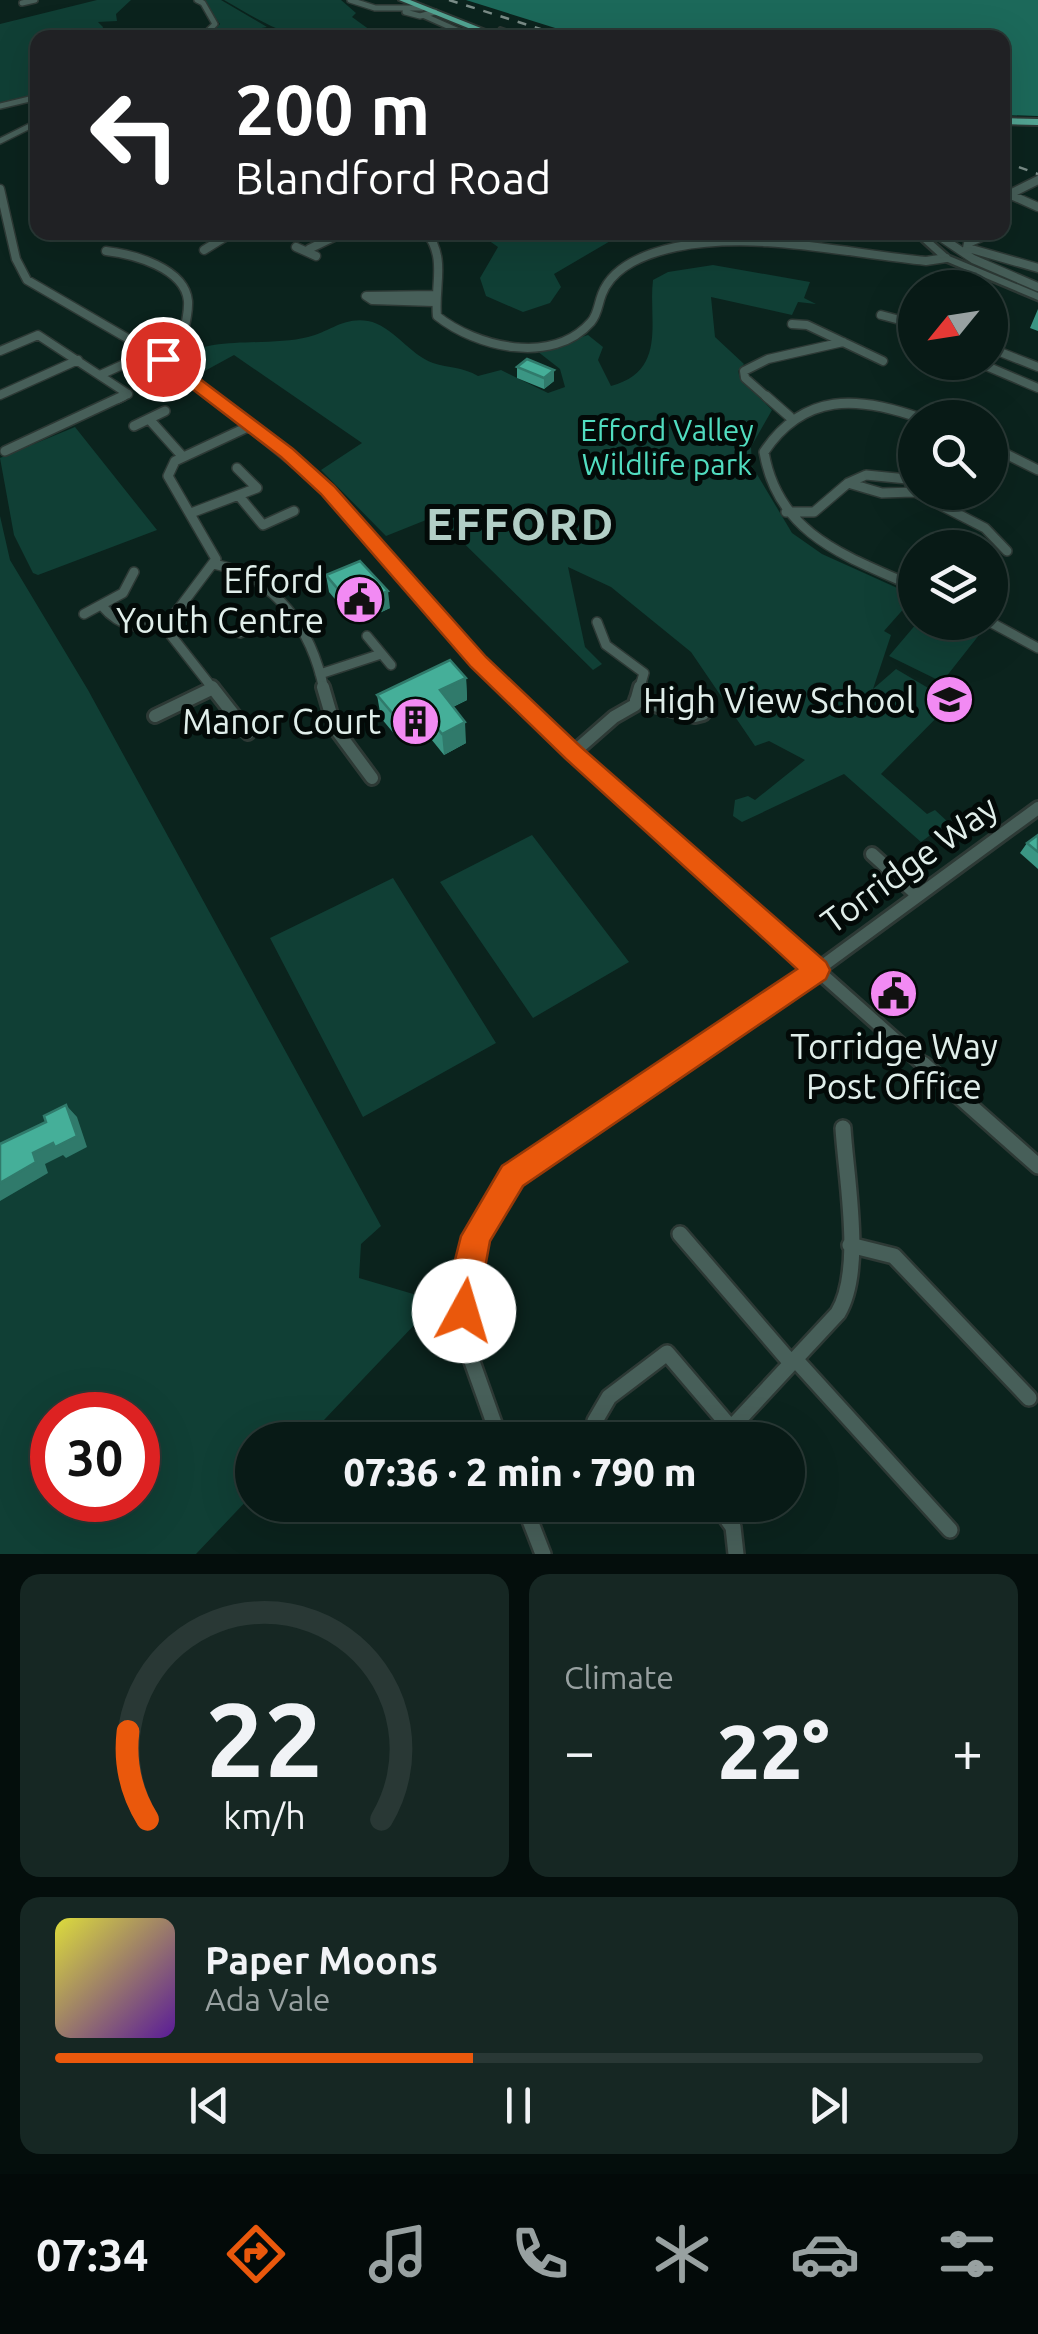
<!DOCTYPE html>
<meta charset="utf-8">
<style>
body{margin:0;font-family:Ubuntu,sans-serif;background:#162723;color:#f1f3f6;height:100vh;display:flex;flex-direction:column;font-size:38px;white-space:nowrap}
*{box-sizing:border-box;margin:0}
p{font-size:32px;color:#98a1a1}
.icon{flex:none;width:55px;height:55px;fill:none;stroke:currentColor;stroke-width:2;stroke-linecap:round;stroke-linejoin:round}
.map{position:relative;height:1554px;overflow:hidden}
.side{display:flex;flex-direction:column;gap:20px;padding:20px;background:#040e0c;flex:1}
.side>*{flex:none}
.banner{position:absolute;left:30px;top:30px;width:980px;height:210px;border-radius:20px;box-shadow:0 10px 40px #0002,0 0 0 2px #293835;background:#202124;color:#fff;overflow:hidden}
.needle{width:65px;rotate:240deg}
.buttons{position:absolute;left:898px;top:270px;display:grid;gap:20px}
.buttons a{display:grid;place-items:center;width:110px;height:110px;border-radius:50%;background:#081a16;box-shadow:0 10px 40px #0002,0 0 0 2px #293835;font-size:50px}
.speed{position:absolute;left:30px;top:1392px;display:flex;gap:20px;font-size:50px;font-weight:700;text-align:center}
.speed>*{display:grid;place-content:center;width:130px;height:130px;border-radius:50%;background:#081a16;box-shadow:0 10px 40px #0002,0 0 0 2px #293835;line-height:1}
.speed .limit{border:15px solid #d22;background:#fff;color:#111}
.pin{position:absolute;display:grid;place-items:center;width:85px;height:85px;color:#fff;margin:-42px;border:5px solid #fff;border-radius:50%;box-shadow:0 2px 10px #0007}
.me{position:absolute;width:110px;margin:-55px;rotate:6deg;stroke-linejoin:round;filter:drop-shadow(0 0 8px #0008)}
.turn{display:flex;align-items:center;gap:35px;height:210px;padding:0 40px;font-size:45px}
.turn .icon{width:130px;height:130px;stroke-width:2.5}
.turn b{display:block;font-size:70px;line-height:85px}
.big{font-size:75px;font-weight:800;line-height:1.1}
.side .card{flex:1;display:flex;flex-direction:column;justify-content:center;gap:15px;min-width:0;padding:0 35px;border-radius:20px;background:#162723}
.side .dial{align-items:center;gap:0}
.dial svg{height:260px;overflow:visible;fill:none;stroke:#293835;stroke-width:7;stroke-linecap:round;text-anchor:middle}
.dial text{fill:#f1f3f6;stroke:none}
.song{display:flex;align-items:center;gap:30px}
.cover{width:120px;height:120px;border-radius:15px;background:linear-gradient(135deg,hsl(60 70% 55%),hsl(270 70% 35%))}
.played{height:10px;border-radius:5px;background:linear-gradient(90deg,#ea580c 45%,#293835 45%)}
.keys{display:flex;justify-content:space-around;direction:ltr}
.heat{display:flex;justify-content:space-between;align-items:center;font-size:55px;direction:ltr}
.side .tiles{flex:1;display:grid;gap:20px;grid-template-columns:1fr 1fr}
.card:last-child{grid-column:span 2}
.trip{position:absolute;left:235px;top:1422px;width:570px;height:100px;border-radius:50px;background:#081a16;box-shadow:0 10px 40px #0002,0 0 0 2px #293835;font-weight:800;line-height:100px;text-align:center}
.dock{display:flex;height:160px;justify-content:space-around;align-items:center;background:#030a09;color:#98a1a1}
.dock .icon{width:70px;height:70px}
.dock .current{color:#ea580c}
.dock b{font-size:45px;color:#f1f3f6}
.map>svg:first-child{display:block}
.green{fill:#103f35;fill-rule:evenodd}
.water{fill:#1c695a}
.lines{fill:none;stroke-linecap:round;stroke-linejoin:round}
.minor-far4-casing{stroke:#2d3935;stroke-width:8}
.minor-far3-casing{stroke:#2d3935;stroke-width:11}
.minor-far2-casing{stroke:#2d3935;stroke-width:12}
.minor-far1-casing{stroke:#2d3935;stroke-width:18}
.minor-casing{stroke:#2d3935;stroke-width:20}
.secondary-casing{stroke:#2d3935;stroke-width:5}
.primary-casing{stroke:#2d3935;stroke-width:4}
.minor-far4{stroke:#475f59;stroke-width:5}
.minor-far3{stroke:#475f59;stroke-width:8}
.minor-far2{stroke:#475f59;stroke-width:9}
.minor-far1{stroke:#475f59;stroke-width:12}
.minor{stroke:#475f59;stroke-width:15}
.secondary{fill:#475f59;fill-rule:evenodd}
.primary{fill:#52a593;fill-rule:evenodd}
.rail{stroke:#7a8c87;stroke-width:2.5;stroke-dasharray:9 9;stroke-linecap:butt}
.wall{fill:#3b9684}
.shaded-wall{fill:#307a6b}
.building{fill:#45af99;stroke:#307a6b;stroke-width:2.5}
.route{fill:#ea580c;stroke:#983908;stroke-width:2.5}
.labels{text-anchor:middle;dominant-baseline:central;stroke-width:10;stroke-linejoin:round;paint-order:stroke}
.far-park-label{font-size:30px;fill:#51ddc0;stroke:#030a08}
.poi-label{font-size:35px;fill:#e0eeea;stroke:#030a08;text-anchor:end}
.street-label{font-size:35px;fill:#e0eeea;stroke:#030a08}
.district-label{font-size:45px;font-weight:bold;letter-spacing:2.5px;fill:#b2cec6;stroke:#030a08}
</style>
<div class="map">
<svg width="1038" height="1554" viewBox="0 0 1038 1554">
<rect width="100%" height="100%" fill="#0b231d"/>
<!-- green -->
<path class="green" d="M 97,0 L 131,0 L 116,14 L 117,21 L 98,22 L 103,27 L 101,37 L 38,38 L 37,97 L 0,105 L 0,24 Z
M 201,0 L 221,0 L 267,27 L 237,33 L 234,37 L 205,37 L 220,24 Z
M 224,0 L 341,0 L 356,13 L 352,17 L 370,30 C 303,48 281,33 224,0 Z
M 478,233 L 692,233 L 691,236 L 612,240 L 554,274 L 561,287 L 550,303 L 523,312 L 486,296 L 480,278 L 498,247 Z
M 713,265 L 810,282 L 804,298 L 816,304 L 798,302 L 792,315 L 711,297 L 715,337 L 744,364 L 738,371 L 740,378 L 772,410 L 751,447 L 752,466 L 792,533 L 822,554 L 915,596 L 884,631 L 891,635 L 873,689 L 896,669 L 952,702 L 881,774 L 927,814 L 935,810 L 948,822 L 921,842 L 844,774 L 742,822 L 733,816 L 735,800 L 748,796 L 755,800 L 805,760 L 769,741 L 755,746 L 691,652 L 611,587 L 568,567 L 585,647 L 602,664 L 593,670 L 436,516 L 386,536 L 321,470 L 362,443 L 234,355 L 201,373 L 178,358 C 210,335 271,347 308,337 C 330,332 343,317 368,321 C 392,325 410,355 433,363 C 449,368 463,367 478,376 L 501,370 L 548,393 L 565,387 L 560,369 L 537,351 L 588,335 L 603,347 L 598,360 L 611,386 C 668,371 648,320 653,280 L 668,272 Z
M 75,427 L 157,530 L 38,575 L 33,573 L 14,535 L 0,458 Z
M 0,516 L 10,560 L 88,690 L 381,1226 L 361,1244 L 359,1278 L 437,1301 L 305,1440 L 252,1440 L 252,1495 L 196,1554 L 0,1554 ZM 52,1415 L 138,1415 L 138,1500 L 52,1500 Z
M 917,623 L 965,623 L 983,630 L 942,682 L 889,656 Z
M 532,835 L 629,962 L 533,1018 L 440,882 Z
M 393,878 L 496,1043 L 363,1117 L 270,938 Z"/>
<!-- water -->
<path class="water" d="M 466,0 L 1038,0 L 1038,116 L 1003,115 L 1002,38 L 584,37 Z"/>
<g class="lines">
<defs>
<path id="minor-far4" d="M 197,0 L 203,3 L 215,24 L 201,38
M 350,0 L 375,8 L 422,8
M 22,3 L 35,0
M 405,12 L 420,16 L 435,12
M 425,16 L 461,32
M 397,34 L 409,38
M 0,106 L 38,97
M 0,141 L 38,122"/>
<path id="minor-far3" d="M 0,189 L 16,259 L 27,280 L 163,359 L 215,399
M 1002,191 L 1038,207
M 1008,195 L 1038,180
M 1002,215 L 1006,223 L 1002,228
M 426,232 C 447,258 434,286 437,316 C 476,347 552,366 591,322 C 598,314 598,304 602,294 C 613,265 648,253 676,247 C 756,231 845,253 926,261 L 946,258
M 933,232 L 973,259 L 1038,287
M 296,247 L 316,256
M 967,248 L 968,243 L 993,232
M 968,248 L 1038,268
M 309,249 L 336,236 L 333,232
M 204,250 L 233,232
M 106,251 C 133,254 185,268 188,301 C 189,316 183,333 180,348 L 163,359
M 434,302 L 372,300 L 366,296 L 435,295
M 881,315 L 915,324
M 792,324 L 807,325 L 883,361
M 990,348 L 1038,367
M 0,351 L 38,335 L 128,394
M 977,362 L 1038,388
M 100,375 L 151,352
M 0,395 L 78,360
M 118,399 L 128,394
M 769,399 L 745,378 L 744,371 L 768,359 L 843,342"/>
<path id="minor-far2" d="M 212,396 L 328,490 L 507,690
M 766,396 L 790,417
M 149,419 L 183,457
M 134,426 L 165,411
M 990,446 L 1038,470
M 5,451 L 123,396
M 866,475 L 907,479 L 914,492 L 882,493 L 848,483 Z
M 915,492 L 985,528 L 1007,551
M 239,496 L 263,525 L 294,511
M 786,512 L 814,512 L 848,483
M 191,513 L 257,488 L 237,468
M 214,564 C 276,577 312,630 324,690
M 915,587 C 846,556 778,535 764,452 C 804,392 858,396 920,418
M 102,606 C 121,629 142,629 170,626
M 84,614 L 123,593 L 134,572
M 597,622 L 606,645 L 644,673 L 639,690
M 990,622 L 1038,648
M 240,633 L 287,612
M 367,636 L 391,665
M 320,674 L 381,654
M 214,690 L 170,634 L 171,619 L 216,559 L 168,476 L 175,461 L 252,425"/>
<path id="minor-far1" d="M 212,687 L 248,733
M 323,687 L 335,728 L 372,778
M 505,687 L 573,753 L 926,1067
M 636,700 L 695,716 L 703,714
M 155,716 L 213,688
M 573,753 L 614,717 L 635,705 L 640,687
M 872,854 L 916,894
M 674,1067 L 817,970 L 1038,808"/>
<path id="minor" d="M 923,1064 L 1038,1166
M 680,1234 L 791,1363
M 850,1245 L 894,1256 L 1029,1398
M 795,1359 L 950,1530
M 500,1440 L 464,1339 L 464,1283 L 476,1235 L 512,1176 L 678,1064
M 602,1440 L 595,1421 L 609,1397 L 667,1353 L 731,1428
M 720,1440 L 838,1313 C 864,1270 846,1179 843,1128
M 524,1505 L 543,1554
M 717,1505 L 733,1527 L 736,1554"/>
<path id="secondary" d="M 912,232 L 922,232 L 949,256 L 1038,293 L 1038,300 L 943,260 Z"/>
<path id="primary" d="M 399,0 L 410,0 L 506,38 L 493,38 Z
M 500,28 L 524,36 L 525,38 L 512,38 L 497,32 Z
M 1002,118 L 1038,119 L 1038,125 L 1002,124 Z"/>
</defs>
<!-- minor-far4 casing -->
<use href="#minor-far4" class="minor-far4-casing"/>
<!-- minor-far3 casing -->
<use href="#minor-far3" class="minor-far3-casing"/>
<!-- minor-far2 casing -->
<use href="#minor-far2" class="minor-far2-casing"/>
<!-- minor-far1 casing -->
<use href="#minor-far1" class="minor-far1-casing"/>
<!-- minor casing -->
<use href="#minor" class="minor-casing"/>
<!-- secondary casing -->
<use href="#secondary" class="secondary-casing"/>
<!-- primary casing -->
<use href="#primary" class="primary-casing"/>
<!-- minor-far4 -->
<use href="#minor-far4" class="minor-far4"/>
<!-- minor-far3 -->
<use href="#minor-far3" class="minor-far3"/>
<!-- minor-far2 -->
<use href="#minor-far2" class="minor-far2"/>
<!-- minor-far1 -->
<use href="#minor-far1" class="minor-far1"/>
<!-- minor -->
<use href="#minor" class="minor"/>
<!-- secondary -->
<use href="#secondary" class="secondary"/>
<!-- primary -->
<use href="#primary" class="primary"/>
<!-- rail -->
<path class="rail" d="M 449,0 L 569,38
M 1002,161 L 1038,174"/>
</g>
<!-- wall -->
<path class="wall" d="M 1038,309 L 1038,331 L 1030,328 Z
M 517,367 L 554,370 L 554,381 L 544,389 L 517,378 Z
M 326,575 L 390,608 L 356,624 L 329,592 Z
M 466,678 L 467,700 L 453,707 L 466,743 L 444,755 L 419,724 L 396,736 L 381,718 L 377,695 Z
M 1038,835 L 1038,869 L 1020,853 L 1027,843 Z"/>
<!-- shaded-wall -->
<path class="shaded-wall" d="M 554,370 L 554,381 L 544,389 L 544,378 Z
M 388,591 L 390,608 L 356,624 L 353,607 Z
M 466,678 L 467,700 L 442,712 L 440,690 Z
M 416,702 L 419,724 L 396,736 L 393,714 Z
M 465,722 L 466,743 L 444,755 L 442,734 Z
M 66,1105 L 77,1117 L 87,1147 L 66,1158 L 63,1155 L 45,1164 L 48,1173 L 0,1201 L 0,1183 Z"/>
<!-- building -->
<path class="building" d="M 527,359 L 554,370 L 544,378 L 517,367 Z
M 360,561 L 388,591 L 353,607 L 326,575 Z
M 450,660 L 466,678 L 440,690 L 465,722 L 442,734 L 416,702 L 393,714 L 377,695 Z
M 1038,835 L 1038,852 L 1027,843 Z
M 66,1105 L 77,1136 L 55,1147 L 53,1143 L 33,1153 L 36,1162 L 0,1183 L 0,1144 L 46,1122 L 44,1116 Z"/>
<!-- route -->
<path class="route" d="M 157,355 L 168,355 L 293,449 L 334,486 L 486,657 L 581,747 L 826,962 L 830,970 L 826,979 L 523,1186 L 490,1241 L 475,1322 L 464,1327 L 453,1322 L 448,1311 L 449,1284 L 461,1236 L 502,1166 L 797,969 L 566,759 L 471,667 L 321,494 L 281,457 L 157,362 Z"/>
<!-- icons -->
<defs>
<symbol id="civic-disc" viewBox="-11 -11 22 22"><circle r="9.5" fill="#f28af3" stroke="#030a08"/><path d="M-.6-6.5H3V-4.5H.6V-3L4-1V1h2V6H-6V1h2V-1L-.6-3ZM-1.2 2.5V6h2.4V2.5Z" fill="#111"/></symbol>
<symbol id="school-disc" viewBox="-11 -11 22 22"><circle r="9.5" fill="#f28af3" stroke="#030a08"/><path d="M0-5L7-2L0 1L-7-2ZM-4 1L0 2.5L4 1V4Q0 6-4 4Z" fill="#111"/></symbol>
<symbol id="building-disc" viewBox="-11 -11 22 22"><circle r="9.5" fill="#f28af3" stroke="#030a08"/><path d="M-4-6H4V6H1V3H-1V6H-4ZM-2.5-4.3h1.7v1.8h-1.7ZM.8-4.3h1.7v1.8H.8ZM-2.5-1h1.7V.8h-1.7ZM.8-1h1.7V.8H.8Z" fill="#111"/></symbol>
</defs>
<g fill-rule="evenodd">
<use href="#civic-disc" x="332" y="572" width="55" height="55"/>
<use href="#school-disc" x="922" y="672" width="55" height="55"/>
<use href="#building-disc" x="388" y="694" width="55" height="55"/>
<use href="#civic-disc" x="866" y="966" width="55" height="55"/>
</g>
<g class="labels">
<!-- far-park labels -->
<g class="far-park-label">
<text x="667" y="430">Efford Valley<tspan x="667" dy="34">Wildlife park</tspan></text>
</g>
<!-- poi labels -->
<g class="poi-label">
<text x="324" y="580">Efford<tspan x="324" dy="40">Youth Centre</tspan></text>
<text x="915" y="700">High View School</text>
<text x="381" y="721">Manor Court</text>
<text x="894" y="1046" text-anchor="middle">Torridge Way<tspan x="894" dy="40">Post Office</tspan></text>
</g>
<!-- street labels -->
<g class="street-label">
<text transform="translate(909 864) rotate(-36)">Torridge Way</text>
</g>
<!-- district labels -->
<g class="district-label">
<text x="521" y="523">EFFORD</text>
</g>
</g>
</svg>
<div class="buttons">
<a><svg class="needle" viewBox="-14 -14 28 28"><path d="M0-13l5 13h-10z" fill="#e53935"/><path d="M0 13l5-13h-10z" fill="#98a1a1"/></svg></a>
<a><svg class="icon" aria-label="search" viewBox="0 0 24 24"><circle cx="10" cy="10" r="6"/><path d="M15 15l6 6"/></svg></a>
<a><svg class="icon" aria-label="layers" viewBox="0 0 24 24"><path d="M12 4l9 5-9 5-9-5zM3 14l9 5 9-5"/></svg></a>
</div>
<div class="speed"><div class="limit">30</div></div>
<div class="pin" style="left:163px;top:359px;background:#d93025"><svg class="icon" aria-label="arrive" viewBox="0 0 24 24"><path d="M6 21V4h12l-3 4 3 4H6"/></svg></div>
<svg class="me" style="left:464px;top:1311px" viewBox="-20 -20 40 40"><circle r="19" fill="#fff"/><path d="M0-13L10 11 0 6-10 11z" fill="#ea580c"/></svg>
<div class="trip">07:36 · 2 min · 790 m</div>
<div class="banner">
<div class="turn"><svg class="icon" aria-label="left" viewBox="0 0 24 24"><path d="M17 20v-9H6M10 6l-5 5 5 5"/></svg><div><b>200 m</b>Blandford Road</div></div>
</div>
</div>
<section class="side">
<div class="tiles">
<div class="card dial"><svg viewBox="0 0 100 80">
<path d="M14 69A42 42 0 1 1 86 69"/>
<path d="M14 69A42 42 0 0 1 8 42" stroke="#ea580c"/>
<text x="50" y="56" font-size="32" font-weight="700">22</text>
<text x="50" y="72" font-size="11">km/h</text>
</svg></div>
<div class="card"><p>Climate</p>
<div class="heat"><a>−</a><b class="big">22°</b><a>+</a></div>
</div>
<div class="card">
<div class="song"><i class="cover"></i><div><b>Paper Moons</b><p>Ada Vale</p></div></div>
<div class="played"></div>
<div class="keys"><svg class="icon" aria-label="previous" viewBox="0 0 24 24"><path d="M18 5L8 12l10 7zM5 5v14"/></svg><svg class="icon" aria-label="pause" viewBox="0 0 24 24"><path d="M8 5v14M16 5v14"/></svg><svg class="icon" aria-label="next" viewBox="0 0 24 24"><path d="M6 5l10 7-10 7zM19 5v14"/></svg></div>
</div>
</div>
</section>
<nav class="dock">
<b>07:34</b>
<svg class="icon current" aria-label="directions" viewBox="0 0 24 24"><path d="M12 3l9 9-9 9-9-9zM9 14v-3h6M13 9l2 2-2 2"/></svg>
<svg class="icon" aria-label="music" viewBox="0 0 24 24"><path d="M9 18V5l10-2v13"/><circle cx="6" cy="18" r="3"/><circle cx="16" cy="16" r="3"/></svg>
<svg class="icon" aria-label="phone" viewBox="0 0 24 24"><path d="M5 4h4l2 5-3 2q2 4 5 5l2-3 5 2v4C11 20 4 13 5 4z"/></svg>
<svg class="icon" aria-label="climate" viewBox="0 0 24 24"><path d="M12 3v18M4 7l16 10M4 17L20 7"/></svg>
<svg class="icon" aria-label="car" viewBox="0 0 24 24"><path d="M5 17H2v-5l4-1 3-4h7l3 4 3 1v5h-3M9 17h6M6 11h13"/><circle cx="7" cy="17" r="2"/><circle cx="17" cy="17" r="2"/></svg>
<svg class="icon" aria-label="filters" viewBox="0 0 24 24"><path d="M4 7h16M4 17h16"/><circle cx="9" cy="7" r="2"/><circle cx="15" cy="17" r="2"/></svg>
</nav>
